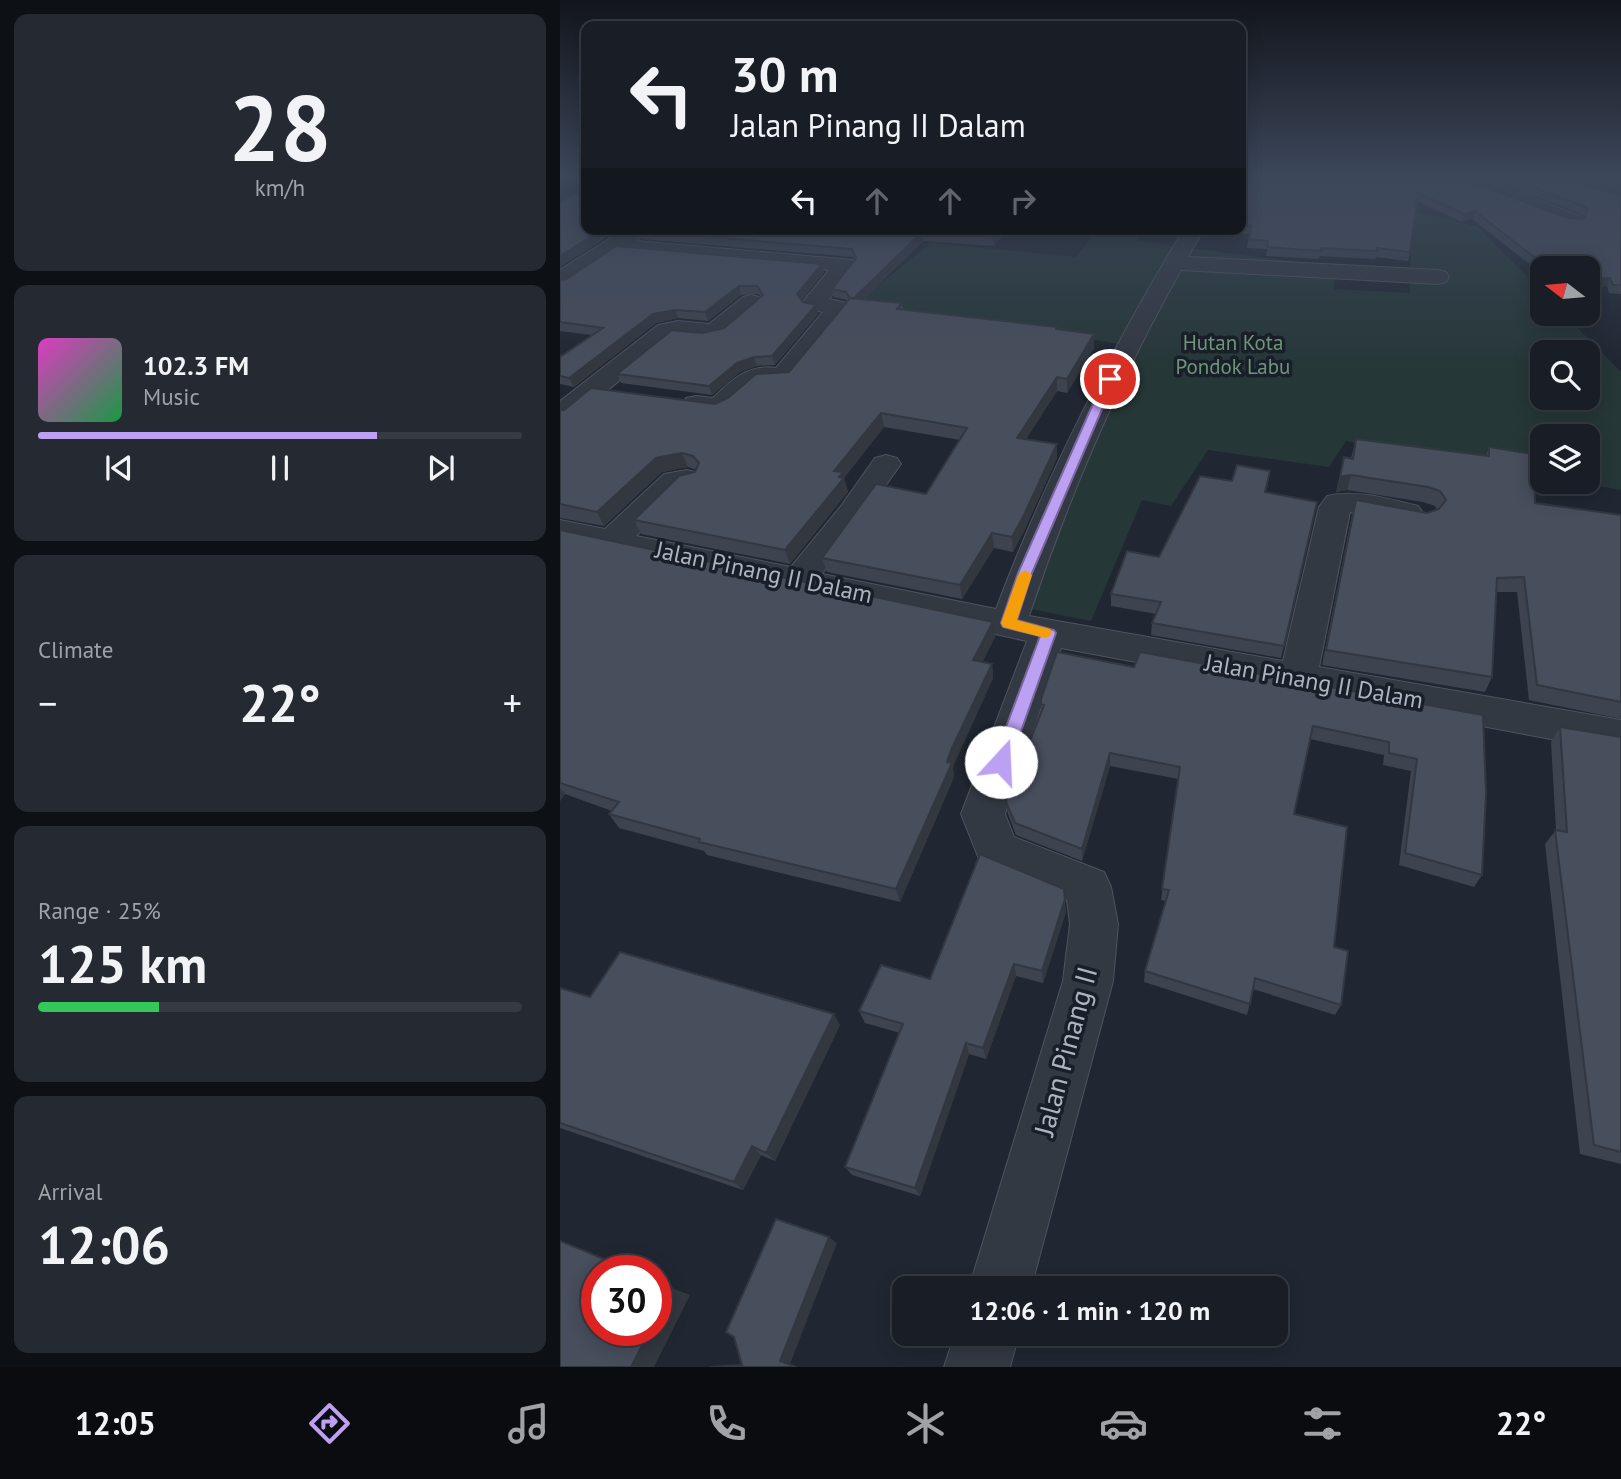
<!DOCTYPE html>
<meta charset="utf-8">
<style>
body{margin:0;font-family:"PT Sans",sans-serif;background:#252a32;color:#f1f3f6;height:100vh;display:flex;flex-direction:column;font-size:26px;white-space:nowrap}
*{box-sizing:border-box;margin:0}
p{font-size:23px;color:#9fa2a7}
.icon{flex:none;width:38px;height:38px;fill:none;stroke:currentColor;stroke-width:2;stroke-linecap:round;stroke-linejoin:round}
.map{position:relative;flex:1;overflow:hidden}
.drawer{display:flex;flex-direction:column;gap:14px;padding:14px;background:#0d1015;width:560px}
.drawer>*{flex:none}
.top-card{position:absolute;left:21px;top:21px;width:665px;height:214px;border-radius:14px;box-shadow:0 4px 18px #0003,0 0 0 2px #363b43;background:#181d26;color:#f1f3f6;overflow:hidden}
.needle{width:46px;rotate:286deg}
.controls{position:absolute;left:970px;top:256px;display:grid;gap:14px}
.controls a{display:grid;place-items:center;width:70px;height:70px;border-radius:14px;background:#181d26;box-shadow:0 4px 18px #0003,0 0 0 2px #363b43;font-size:35px}
.speed{position:absolute;left:21px;top:1255px;display:flex;gap:14px;font-size:35px;font-weight:700;text-align:center}
.speed>*{display:grid;place-content:center;width:91px;height:91px;border-radius:50%;background:#181d26;box-shadow:0 4px 18px #0003,0 0 0 2px #363b43;line-height:1}
.speed .limit{border:10px solid #d22;background:#fff;color:#111}
.pin{position:absolute;display:grid;place-items:center;width:60px;height:60px;color:#fff;margin:-30px;border:4px solid #fff;border-radius:50%;box-shadow:0 2px 7px #0007}
.me{position:absolute;width:77px;margin:-38px;rotate:20deg;stroke-linejoin:round;filter:drop-shadow(0 0 5px #0008)}
.turn{display:flex;align-items:center;gap:24px;height:147px;padding:0 35px;font-size:32px}
.turn .icon{width:91px;height:91px;stroke-width:2.5}
.turn b{display:block;font-size:49px;line-height:60px}
.lanes{display:flex;align-items:center;height:66px;padding:0 35px;background:#0003;justify-content:center;gap:35px;direction:ltr}
.lanes .off{opacity:.35}
.big{font-size:52px;font-weight:700;line-height:1.1}
.drawer .tile{flex:1;display:flex;flex-direction:column;justify-content:center;gap:10px;min-width:0;padding:0 24px;border-radius:14px;background:#252a32}
.drawer .dial{align-items:center;gap:0}
.dial b{font-size:91px;line-height:1}
.song{display:flex;align-items:center;gap:21px}
.cover{width:84px;height:84px;border-radius:10px;background:linear-gradient(135deg,hsl(310 70% 55%),hsl(140 70% 35%))}
.played{height:7px;border-radius:4px;background:linear-gradient(90deg,#bca0f2 70%,#363b43 70%)}
.keys{display:flex;justify-content:space-around;direction:ltr}
.heat{display:flex;justify-content:space-between;align-items:center;font-size:38px;direction:ltr}
.charge{height:10px;border-radius:5px;background:linear-gradient(90deg,#34c759 25%,#363b43 0)}
.trip{position:absolute;left:332px;top:1276px;width:396px;height:70px;border-radius:14px;background:#181d26;box-shadow:0 4px 18px #0003,0 0 0 2px #363b43;font-weight:700;line-height:70px;text-align:center}
.menu{display:flex;height:112px;justify-content:space-around;align-items:center;background:#0a0c0f;color:#9fa2a7}
.menu .icon{width:49px;height:49px}
.menu .current{color:#bca0f2}
.menu b{font-size:32px;color:#f1f3f6}
main{display:flex;flex:1;min-height:0}
.map>svg:first-child{display:block}
.green{fill:#263738;fill-rule:evenodd}
.lines{fill:none;stroke-linecap:round;stroke-linejoin:round}
.minor-casing{stroke:#4e545f;stroke-width:2}
.minor{fill:#333943;fill-rule:evenodd}
.wall{fill:#3d434f}
.shaded-wall{fill:#323740}
.building{fill:#474e5c;stroke:#323740;stroke-width:2}
.route{fill:#bca0f2;stroke:#7a689d;stroke-width:2}
.slow{fill:#f59e0b}
.labels{text-anchor:middle;dominant-baseline:central;stroke-width:7;stroke-linejoin:round;paint-order:stroke}
.far-park-label{font-size:21px;fill:#709479;stroke:#191f28}
.street-label{font-size:24px;fill:#adb4c1;stroke:#191f28}
.near-street-label{font-size:28px;fill:#adb4c1;stroke:#191f28}
</style>
<main>
<section class="drawer">
<div class="tile dial"><b>28</b><p>km/h</p></div>
<div class="tile">
<div class="song"><i class="cover"></i><div><b>102.3 FM</b><p>Music</p></div></div>
<div class="played"></div>
<div class="keys"><svg class="icon" aria-label="previous" viewBox="0 0 24 24"><path d="M18 5L8 12l10 7zM5 5v14"/></svg><svg class="icon" aria-label="pause" viewBox="0 0 24 24"><path d="M8 5v14M16 5v14"/></svg><svg class="icon" aria-label="next" viewBox="0 0 24 24"><path d="M6 5l10 7-10 7zM19 5v14"/></svg></div>
</div>
<div class="tile"><p>Climate</p>
<div class="heat"><a>−</a><b class="big">22°</b><a>+</a></div>
</div>
<div class="tile"><p>Range · 25%</p><b class="big">125 km</b><div class="charge"></div></div>
<div class="tile"><p>Arrival</p><b class="big">12:06</b></div>
</section>
<div class="map">
<svg width="1061" height="1367" viewBox="0 0 1061 1367">
<rect width="100%" height="100%" fill="#202732"/>
<!-- green -->
<path class="green" d="M 844,209 L 918,227 L 982,291 L 982,313 L 1003,313 L 1061,372 L 1061,490 L 1010,481 L 1027,481 L 1027,436 L 982,436 L 982,476 L 786,441 L 769,467 L 648,450 L 611,506 L 582,500 L 531,621 L 441,603 L 560,344 L 295,304 L 371,243 L 516,257 L 535,233 L 517,229 L 582,229 L 576,241 L 776,267 L 774,289 L 850,293 L 851,226 ZM 982,352 L 1027,352 L 1027,397 L 982,397 Z"/>
<g class="lines">
<defs>
<path id="minor" d="M 858,175 L 911,175 L 1020,216 L 1023,220 L 1020,224 L 1006,224 L 888,179 L 848,189 L 839,183 L 841,179 Z
M 989,175 L 1016,175 L 1061,190 L 1061,202 L 991,179 Z
M 65,229 L 83,229 L 85,232 L 76,241 L 293,260 L 296,265 L 269,299 L 287,303 L 291,308 L 232,383 C 222,385 209,380 199,385 C 162,404 183,424 126,410 L 122,404 L 126,398 L 136,396 L 153,398 C 172,379 189,364 216,368 L 263,312 L 246,308 L 242,303 L 269,270 L 59,252 L 8,285 L 0,287 L 0,270 Z
M 624,229 L 644,229 L 628,257 L 878,270 L 886,272 L 889,277 L 886,282 L 878,284 L 621,270 C 559,380 509,496 469,616 L 723,661 L 759,507 L 767,496 C 796,489 830,499 858,506 L 863,513 L 858,520 L 847,523 L 790,512 L 759,667 L 1061,720 L 1061,752 L 501,648 L 445,814 L 454,837 L 544,872 L 551,887 L 558,924 L 553,981 L 471,1288 L 409,1288 L 503,981 L 510,924 L 507,900 L 421,864 L 401,814 L 467,641 L 0,540 L 0,520 L 45,529 L 104,474 L 127,470 L 138,473 L 142,479 L 138,485 L 124,488 L 76,536 L 231,567 L 281,506 L 315,458 L 326,455 L 337,458 L 341,464 L 262,574 L 436,609 C 486,476 550,351 624,229 Z
M 191,295 L 199,297 L 203,302 L 181,324 L 165,335 L 145,339 L 114,336 L 10,421 L 0,423 L 0,401 L 98,325 L 118,321 L 149,324 L 183,297 Z
M 395,1334 L 459,1334 L 450,1367 L 384,1367 Z"/>
</defs>
<!-- minor casing -->
<use href="#minor" class="minor-casing"/>
<!-- minor -->
<use href="#minor" class="minor"/>
</g>
<!-- wall -->
<path class="wall" d="M 681,175 L 847,175 L 841,176 L 851,184 L 1008,218 L 1023,219 L 1024,217 L 1021,214 L 918,175 L 996,175 L 1061,196 L 1061,294 L 1049,293 L 1047,286 L 1027,288 L 1027,268 L 982,268 L 982,274 L 912,219 L 902,222 L 857,201 L 850,252 L 848,261 L 816,257 L 815,259 L 760,256 L 759,259 L 706,256 L 707,249 L 687,248 L 689,234 L 651,229 L 681,229 Z
M 1024,175 L 1061,175 L 1061,188 Z
M 80,229 L 449,229 L 434,246 L 363,241 L 304,299 L 342,303 L 343,309 L 497,327 L 497,329 L 534,334 L 534,348 L 507,393 L 497,391 L 466,439 L 497,458 L 464,531 L 453,552 L 434,548 L 402,599 L 267,572 L 262,558 L 366,494 L 400,440 L 324,427 L 284,478 L 288,492 L 230,564 L 81,534 L 74,520 L 135,472 L 136,470 L 128,467 L 102,472 L 44,526 L 0,518 L 0,410 L 155,404 L 229,372 L 287,300 L 274,297 L 272,289 L 295,260 L 293,257 L 82,239 L 79,231 Z
M 264,272 L 242,300 L 243,302 L 256,305 L 258,314 L 215,365 L 197,366 L 180,372 L 152,395 L 61,383 L 57,374 L 142,333 L 164,328 L 201,297 L 199,294 L 181,295 L 148,321 L 118,318 L 96,323 L 14,387 L 0,384 L 0,357 L 32,335 L 0,331 L 0,280 Z
M 796,439 L 926,456 L 929,447 L 975,503 L 1061,515 L 1061,719 L 969,700 L 957,592 L 936,592 L 932,677 L 925,692 L 762,665 L 792,515 L 796,500 L 867,513 L 877,510 L 875,506 L 863,502 L 787,490 L 776,492 L 784,457 L 791,458 Z
M 672,481 L 708,483 L 706,493 L 757,502 L 721,658 L 591,635 L 592,623 L 596,614 L 551,606 L 551,594 L 599,557 Z
M 0,530 L 433,622 L 435,637 L 422,662 L 432,664 L 433,678 L 394,764 L 393,768 L 394,777 L 340,902 L 147,855 L 144,851 L 59,828 L 49,814 L 52,811 L 5,794 L 0,801 Z
M 574,667 L 923,715 L 922,875 L 914,887 L 839,865 L 851,771 L 823,765 L 824,755 L 750,739 L 734,814 L 774,947 L 781,1005 L 775,1015 L 693,989 L 687,1015 L 584,982 L 585,971 L 606,901 L 601,900 L 618,779 L 550,766 L 522,861 L 456,835 L 448,814 L 446,802 L 481,711 L 481,704 Z
M 1000,727 L 1061,737 L 1061,1164 L 1020,1154 L 985,844 L 996,830 L 991,742 Z
M 506,912 L 483,983 L 456,976 L 426,1059 L 409,1054 L 360,1196 L 292,1175 L 285,1167 L 340,1033 L 305,1023 L 299,1011 L 370,979 Z
M 0,988 L 30,997 L 280,1025 L 215,1161 L 201,1155 L 183,1190 L 0,1128 Z"/>
<!-- shaded-wall -->
<path class="shaded-wall" d="M 915,211 L 912,219 L 902,222 L 904,214 Z
M 43,229 L 60,229 L 0,267 L 0,256 Z
M 441,229 L 449,229 L 434,246 L 433,237 Z
M 362,232 L 363,241 L 293,309 L 291,301 Z
M 262,264 L 264,272 L 239,303 L 237,294 Z
M 1050,278 L 1047,286 L 1027,288 L 1027,280 Z
M 179,286 L 181,295 L 148,321 L 145,312 Z
M 256,305 L 258,314 L 215,365 L 212,356 Z
M 115,310 L 118,318 L 96,323 L 14,387 L 9,378 L 93,314 Z
M 534,334 L 534,348 L 507,393 L 507,379 Z
M 194,357 L 197,366 L 180,372 L 152,395 L 149,386 L 177,363 Z
M 497,377 L 497,391 L 458,452 L 457,438 Z
M 321,413 L 324,427 L 284,478 L 288,492 L 230,564 L 225,550 L 274,471 Z
M 497,444 L 497,458 L 464,531 L 453,552 L 452,537 Z
M 122,453 L 128,467 L 102,472 L 44,526 L 37,512 L 96,458 Z
M 791,475 L 787,490 L 776,492 L 780,477 Z
M 432,533 L 434,548 L 402,599 L 400,585 Z
M 433,622 L 435,637 L 416,675 L 413,660 Z
M 432,664 L 433,678 L 394,764 L 393,768 L 394,777 L 340,902 L 336,889 L 391,750 Z
M 550,753 L 550,766 L 522,861 L 522,849 Z
M 0,788 L 5,794 L 0,801 Z
M 505,899 L 506,912 L 483,983 L 482,971 Z
M 454,964 L 456,976 L 426,1059 L 423,1048 Z
M 274,1014 L 280,1025 L 215,1161 L 206,1153 Z
M 406,1043 L 409,1054 L 360,1196 L 355,1188 Z
M 192,1146 L 201,1155 L 183,1190 L 174,1182 Z
M 269,1237 L 277,1243 L 230,1364 L 220,1361 Z
M 112,1288 L 130,1295 L 94,1367 L 71,1367 L 90,1330 L 96,1330 L 96,1318 Z"/>
<!-- building -->
<path class="building" d="M 681,175 L 840,175 L 851,184 L 886,175 L 892,175 L 1008,218 L 1023,219 L 1028,210 L 1024,206 L 941,175 L 996,175 L 1061,196 L 1061,285 L 1053,285 L 1050,278 L 1027,280 L 1027,268 L 988,268 L 915,211 L 904,214 L 858,193 L 850,252 L 817,248 L 817,251 L 761,248 L 761,251 L 707,247 L 708,241 L 689,239 L 691,226 L 681,225 Z
M 1049,175 L 1061,175 L 1061,179 Z
M 26,188 L 26,229 L 43,229 L 0,256 L 0,203 Z
M 80,229 L 441,229 L 433,237 L 362,232 L 294,298 L 290,298 L 286,292 L 272,289 L 296,258 L 292,249 L 79,231 Z
M 56,246 L 262,264 L 237,294 L 243,302 L 256,305 L 212,356 L 194,357 L 177,363 L 149,386 L 57,374 L 112,330 L 142,333 L 164,328 L 203,295 L 197,286 L 179,286 L 145,312 L 115,310 L 93,314 L 9,378 L 0,376 L 0,357 L 43,328 L 0,322 L 0,280 L 6,279 Z
M 290,298 L 342,303 L 337,309 L 497,327 L 496,329 L 534,334 L 507,379 L 497,377 L 457,438 L 497,444 L 463,517 L 452,537 L 432,533 L 400,585 L 262,558 L 316,484 L 366,494 L 407,428 L 321,413 L 274,471 L 283,472 L 279,477 L 284,478 L 225,550 L 74,520 L 119,476 L 135,472 L 139,463 L 133,456 L 122,453 L 96,458 L 37,512 L 0,504 L 0,410 L 4,410 L 31,388 L 155,404 L 168,398 L 196,374 L 229,372 Z
M 796,439 L 929,456 L 929,447 L 973,454 L 975,503 L 1061,515 L 1061,702 L 977,685 L 964,577 L 937,578 L 932,677 L 766,650 L 796,500 L 867,513 L 879,509 L 886,500 L 880,491 L 868,487 L 791,475 L 780,477 L 784,457 L 793,459 Z
M 677,465 L 710,471 L 705,492 L 757,502 L 724,646 L 592,623 L 601,602 L 551,594 L 567,551 L 599,557 L 640,476 L 672,481 Z
M 0,530 L 433,622 L 413,660 L 432,664 L 391,750 L 387,762 L 392,763 L 336,889 L 139,842 L 140,839 L 49,814 L 59,802 L 0,783 Z
M 497,652 L 574,667 L 580,652 L 923,715 L 926,793 L 922,875 L 845,853 L 857,759 L 829,753 L 829,742 L 753,726 L 734,814 L 787,827 L 774,947 L 788,951 L 781,1005 L 695,978 L 690,1004 L 585,971 L 609,890 L 602,889 L 620,767 L 550,753 L 522,849 L 455,823 L 446,802 L 484,705 L 481,704 L 481,699 Z
M 1000,727 L 1061,737 L 1061,1152 L 1034,1145 L 995,830 L 1007,832 Z
M 420,854 L 504,889 L 505,899 L 482,971 L 454,964 L 423,1048 L 406,1043 L 355,1188 L 285,1167 L 343,1024 L 299,1011 L 321,965 L 370,979 Z
M 60,952 L 274,1014 L 206,1153 L 192,1146 L 174,1182 L 0,1123 L 0,988 L 30,997 Z
M 216,1219 L 269,1237 L 220,1361 L 236,1367 L 150,1367 L 182,1365 L 174,1337 L 166,1332 Z
M 0,1241 L 71,1270 L 37,1270 L 37,1330 L 90,1330 L 71,1367 L 0,1367 Z
M 96,1281 L 112,1288 L 96,1318 Z"/>
<!-- sky -->
<linearGradient id="sky" x2="0" y2="1"><stop stop-color="#12151c"/><stop offset="0.48" stop-color="#3c475a"/><stop offset="1" stop-color="#3c475a" stop-opacity="0"/></linearGradient>
<rect width="1061" height="366" fill="url(#sky)"/>
<!-- route -->
<path class="route" d="M 550,375 L 555,379 L 472,573 L 457,620 L 494,630 L 496,633 L 450,762 L 447,767 L 435,767 L 433,762 L 480,636 L 443,627 L 441,623 L 458,573 L 544,379 Z"/>
<!-- slow -->
<path class="slow" d="M 465,570 L 472,575 L 457,620 L 490,629 L 492,632 L 490,636 L 485,638 L 443,627 L 441,623 L 458,575 Z"/>
<g class="labels">
<!-- far-park labels -->
<g class="far-park-label">
<text x="673" y="342">Hutan Kota<tspan x="673" dy="24">Pondok Labu</tspan></text>
</g>
<!-- street labels -->
<g class="street-label">
<text transform="translate(204 572) rotate(12)">Jalan Pinang II Dalam</text>
<text transform="translate(754 681) rotate(10)">Jalan Pinang II Dalam</text>
</g>
<!-- near-street labels -->
<g class="near-street-label">
<text transform="translate(505 1051) rotate(-75)">Jalan Pinang II</text>
</g>
</g>
</svg>
<div class="controls">
<a><svg class="needle" viewBox="-14 -14 28 28"><path d="M0-13l5 13h-10z" fill="#e53935"/><path d="M0 13l5-13h-10z" fill="#9fa2a7"/></svg></a>
<a><svg class="icon" aria-label="search" viewBox="0 0 24 24"><circle cx="10" cy="10" r="6"/><path d="M15 15l6 6"/></svg></a>
<a><svg class="icon" aria-label="layers" viewBox="0 0 24 24"><path d="M12 4l9 5-9 5-9-5zM3 14l9 5 9-5"/></svg></a>
</div>
<div class="speed"><div class="limit">30</div></div>
<div class="pin" style="left:550px;top:379px;background:#d93025"><svg class="icon" aria-label="arrive" viewBox="0 0 24 24"><path d="M6 21V4h12l-3 4 3 4H6"/></svg></div>
<svg class="me" style="left:441px;top:762px" viewBox="-20 -20 40 40"><circle r="19" fill="#fff"/><path d="M0-13L10 11 0 6-10 11z" fill="#bca0f2"/></svg>
<div class="trip">12:06 · 1 min · 120 m</div>
<div class="top-card">
<div class="turn"><svg class="icon" aria-label="left" viewBox="0 0 24 24"><path d="M17 20v-9H6M10 6l-5 5 5 5"/></svg><div><b>30 m</b>Jalan Pinang II Dalam</div></div>
<div class="lanes"><svg class="icon" aria-label="left" viewBox="0 0 24 24"><path d="M17 20v-9H6M10 6l-5 5 5 5"/></svg><svg class="icon off" aria-label="ahead" viewBox="0 0 24 24"><path d="M12 20V5M6 11l6-6 6 6"/></svg><svg class="icon off" aria-label="ahead" viewBox="0 0 24 24"><path d="M12 20V5M6 11l6-6 6 6"/></svg><svg class="icon off" aria-label="right" viewBox="0 0 24 24"><path d="M7 20v-9h11M14 6l5 5-5 5"/></svg></div>
</div>
</div>
</main>
<nav class="menu">
<b>12:05</b>
<svg class="icon current" aria-label="directions" viewBox="0 0 24 24"><path d="M12 3l9 9-9 9-9-9zM9 14v-3h6M13 9l2 2-2 2"/></svg>
<svg class="icon" aria-label="music" viewBox="0 0 24 24"><path d="M9 18V5l10-2v13"/><circle cx="6" cy="18" r="3"/><circle cx="16" cy="16" r="3"/></svg>
<svg class="icon" aria-label="phone" viewBox="0 0 24 24"><path d="M5 4h4l2 5-3 2q2 4 5 5l2-3 5 2v4C11 20 4 13 5 4z"/></svg>
<svg class="icon" aria-label="climate" viewBox="0 0 24 24"><path d="M12 3v18M4 7l16 10M4 17L20 7"/></svg>
<svg class="icon" aria-label="car" viewBox="0 0 24 24"><path d="M5 17H2v-5l4-1 3-4h7l3 4 3 1v5h-3M9 17h6M6 11h13"/><circle cx="7" cy="17" r="2"/><circle cx="17" cy="17" r="2"/></svg>
<svg class="icon" aria-label="filters" viewBox="0 0 24 24"><path d="M4 7h16M4 17h16"/><circle cx="9" cy="7" r="2"/><circle cx="15" cy="17" r="2"/></svg>
<b>22°</b>
</nav>
